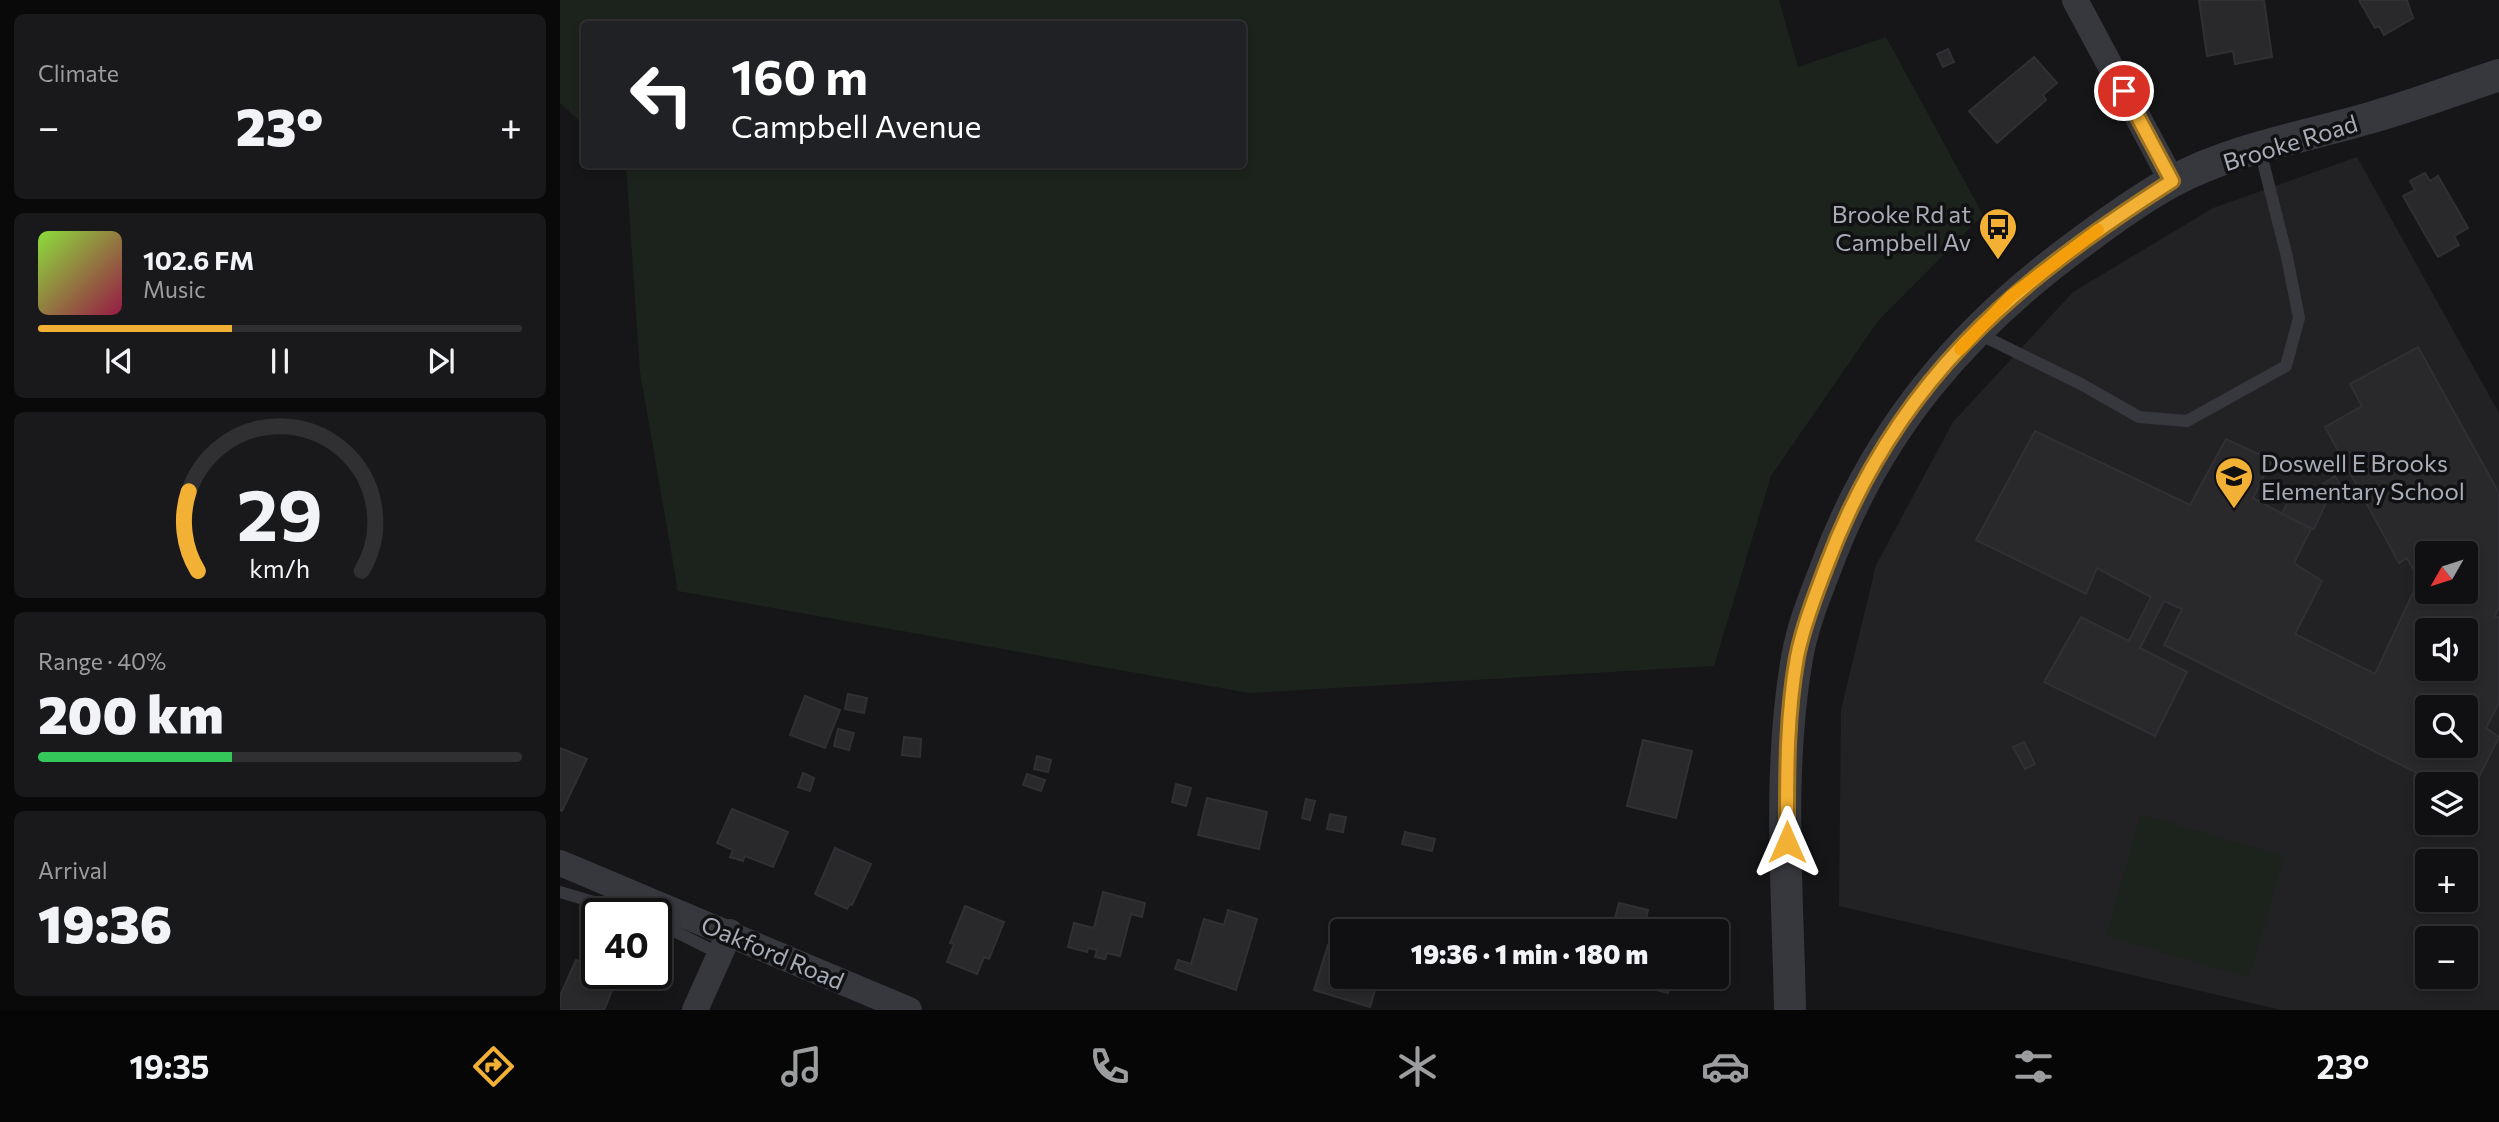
<!DOCTYPE html>
<meta charset="utf-8">
<style>
body{margin:0;font-family:Commissioner,sans-serif;background:#19191b;color:#f1f3f6;height:100vh;display:flex;flex-direction:column;font-size:26px;white-space:nowrap}
*{box-sizing:border-box;margin:0}
p{font-size:23px;color:#9c9d9f}
.icon{flex:none;width:38px;height:38px;fill:none;stroke:currentColor;stroke-width:2;stroke-linecap:round;stroke-linejoin:round}
.map{position:relative;flex:1;overflow:hidden}
.sheet{display:flex;flex-direction:column;gap:14px;padding:14px;background:#09090a;width:560px}
.sheet>*{flex:none}
.banner{position:absolute;left:21px;top:21px;width:665px;height:147px;border-radius:7px;box-shadow:0 4px 10px #0003,0 0 0 2px #303032;background:#202124;color:#fff;overflow:hidden}
.needle{width:46px;rotate:231deg}
.buttons{position:absolute;left:1855px;top:541px;display:grid;gap:14px}
.buttons a{display:grid;place-items:center;width:63px;height:63px;border-radius:7px;background:#101012;box-shadow:0 4px 10px #0003,0 0 0 2px #303032;font-size:35px}
.speed{position:absolute;left:21px;top:898px;display:flex;gap:14px;font-size:35px;font-weight:700;text-align:center}
.speed>*{display:grid;place-content:center;width:91px;height:91px;border-radius:50%;background:#101012;box-shadow:0 4px 10px #0003,0 0 0 2px #303032;line-height:1}
.speed .limit{border:4px solid #111;border-radius:10px;background:#fff;color:#111}
.pin{position:absolute;display:grid;place-items:center;width:60px;height:60px;color:#fff;margin:-30px;border:4px solid #fff;border-radius:50%;box-shadow:0 2px 7px #0007}
.me{position:absolute;width:77px;margin:-38px;rotate:0deg;stroke-linejoin:round;filter:drop-shadow(0 0 5px #0008)}
.turn{display:flex;align-items:center;gap:24px;height:147px;padding:0 35px;font-size:32px}
.turn .icon{width:91px;height:91px;stroke-width:2.5}
.turn b{display:block;font-size:49px;line-height:60px}
.big{font-size:52px;font-weight:800;line-height:1.1}
.sheet .widget{flex:1;display:flex;flex-direction:column;justify-content:center;gap:10px;min-width:0;padding:0 24px;border-radius:10px;background:#19191b}
.sheet .dial{align-items:center;gap:0}
.dial svg{height:182px;overflow:visible;fill:none;stroke:#303032;stroke-width:7;stroke-linecap:round;text-anchor:middle}
.dial text{fill:#f1f3f6;stroke:none}
.song{display:flex;align-items:center;gap:21px}
.cover{width:84px;height:84px;border-radius:10px;background:linear-gradient(135deg,hsl(90 70% 55%),hsl(340 70% 35%))}
.played{height:7px;border-radius:4px;background:linear-gradient(90deg,#f2b134 40%,#303032 40%)}
.keys{display:flex;justify-content:space-around;direction:ltr}
.heat{display:flex;justify-content:space-between;align-items:center;font-size:38px;direction:ltr}
.charge{height:10px;border-radius:5px;background:linear-gradient(90deg,#34c759 40%,#303032 0)}
.trip{position:absolute;left:770px;top:919px;width:399px;height:70px;border-radius:7px;background:#101012;box-shadow:0 4px 10px #0003,0 0 0 2px #303032;font-weight:800;line-height:70px;text-align:center}
.tabs{display:flex;height:112px;justify-content:space-around;align-items:center;background:#060607;color:#9c9d9f}
.tabs .icon{width:49px;height:49px}
.tabs .on{color:#f2b134}
.tabs b{font-size:32px;color:#f1f3f6}
main{display:flex;flex:1;min-height:0}
.map>svg:first-child{display:block}
.built{fill:#222225;fill-rule:evenodd}
.green{fill:#1c231d}
.building{fill:#29292c;stroke:#303034;stroke-width:2;fill-rule:evenodd}
.lines{fill:none;stroke-linecap:round;stroke-linejoin:round}
.service{stroke:#37383d;stroke-width:12}
.minor{stroke:#37383d;stroke-width:26}
.tertiary{stroke:#37383d;stroke-width:32}
.route-casing{stroke:#9d7322;stroke-width:18}
.route{stroke:#f2b134;stroke-width:12}
.slow{stroke:#f59e0b;stroke-width:12}
.labels{text-anchor:middle;dominant-baseline:central;stroke-width:7;stroke-linejoin:round;paint-order:stroke}
.street-label{font-size:24px;fill:#a8adb8;stroke:#111113}
.poi-label{font-size:24px;fill:#a8adb8;stroke:#111113;text-anchor:end}
</style>
<main>
<section class="sheet">
<div class="widget"><p>Climate</p>
<div class="heat"><a>−</a><b class="big">23°</b><a>+</a></div>
</div>
<div class="widget">
<div class="song"><i class="cover"></i><div><b>102.6 FM</b><p>Music</p></div></div>
<div class="played"></div>
<div class="keys"><svg class="icon" aria-label="previous" viewBox="0 0 24 24"><path d="M18 5L8 12l10 7zM5 5v14"/></svg><svg class="icon" aria-label="pause" viewBox="0 0 24 24"><path d="M8 5v14M16 5v14"/></svg><svg class="icon" aria-label="next" viewBox="0 0 24 24"><path d="M6 5l10 7-10 7zM19 5v14"/></svg></div>
</div>
<div class="widget dial"><svg viewBox="0 0 100 80">
<path d="M14 69A42 42 0 1 1 86 69"/>
<path d="M14 69A42 42 0 0 1 10 34" stroke="#f2b134"/>
<text x="50" y="56" font-size="32" font-weight="700">29</text>
<text x="50" y="72" font-size="11">km/h</text>
</svg></div>
<div class="widget"><p>Range · 40%</p><b class="big">200 km</b><div class="charge"></div></div>
<div class="widget"><p>Arrival</p><b class="big">19:36</b></div>
</section>
<div class="map">
<svg width="1939" height="1010" viewBox="0 0 1939 1010">
<rect width="100%" height="100%" fill="#161618"/>
<!-- built -->
<path class="built" d="M 1797,157 L 1939,413 L 1939,1010 L 1721,1010 L 1279,906 L 1281,710 L 1316,565 L 1393,422 L 1513,292 L 1653,208 ZM 1867,553 L 1906,553 L 1906,592 L 1867,592 ZM 1867,630 L 1906,630 L 1906,668 L 1867,668 ZM 1867,707 L 1906,707 L 1906,746 L 1867,746 ZM 1867,784 L 1906,784 L 1906,822 L 1867,822 ZM 1867,861 L 1906,861 L 1906,900 L 1867,900 ZM 1867,938 L 1906,938 L 1906,976 L 1867,976 Z"/>
<!-- green -->
<path class="green" d="M 0,0 L 1219,0 L 1238,67 L 1326,37 L 1423,215 L 1318,321 L 1211,476 L 1154,666 L 689,693 L 118,591 L 80,372 L 66,165 L 682,164 L 682,24 L 24,24 L 24,125 L 0,103 Z
M 1581,814 L 1724,856 L 1689,978 L 1546,936 Z"/>
<!-- building -->
<path class="building" d="M 1639,0 L 1704,0 L 1712,57 L 1675,64 L 1673,51 L 1647,56 Z
M 1799,0 L 1847,0 L 1853,18 L 1824,35 L 1819,26 L 1815,28 Z
M 1388,49 L 1394,62 L 1383,67 L 1377,54 Z
M 1474,57 L 1497,83 L 1483,95 L 1486,100 L 1437,143 L 1409,111 Z
M 1865,173 L 1870,181 L 1878,176 L 1908,228 L 1894,236 L 1899,245 L 1878,257 L 1843,196 L 1855,190 L 1850,181 Z
M 1858,347 L 1939,493 L 1939,607 L 1935,616 L 1939,618 L 1939,703 L 1926,728 L 1939,737 L 1915,785 L 1899,777 L 1895,784 L 1879,784 L 1604,645 L 1622,609 L 1604,601 L 1580,648 L 1627,672 L 1595,736 L 1484,682 L 1521,617 L 1569,641 L 1591,597 L 1537,568 L 1526,594 L 1416,540 L 1475,431 L 1630,505 L 1666,439 L 1712,460 L 1693,498 L 1751,529 L 1734,563 L 1762,581 L 1735,634 L 1815,674 L 1859,580 L 1847,558 L 1839,563 L 1765,427 L 1802,406 L 1790,384 ZM 1867,553 L 1906,553 L 1906,592 L 1867,592 ZM 1867,630 L 1906,630 L 1906,668 L 1867,668 ZM 1867,707 L 1906,707 L 1906,746 L 1867,746 Z
M 1775,476 L 1786,495 L 1773,502 L 1763,484 Z
M 1735,487 L 1766,503 L 1754,529 L 1722,514 Z
M 288,694 L 307,698 L 304,713 L 285,709 Z
M 245,696 L 280,710 L 265,748 L 230,735 Z
M 278,729 L 294,733 L 289,750 L 274,746 Z
M 344,737 L 361,739 L 360,757 L 342,755 Z
M 1083,740 L 1132,751 L 1116,818 L 1067,806 Z
M 1464,742 L 1475,764 L 1465,769 L 1453,747 Z
M 0,748 L 27,759 L 2,811 L 0,810 Z
M 477,756 L 491,760 L 488,772 L 474,769 Z
M 243,773 L 254,778 L 250,791 L 238,787 Z
M 467,774 L 485,780 L 481,791 L 463,785 Z
M 616,784 L 631,788 L 626,806 L 612,802 Z
M 647,798 L 707,812 L 699,849 L 638,835 Z
M 746,799 L 755,801 L 750,820 L 742,818 Z
M 172,809 L 228,832 L 213,867 L 185,856 L 183,861 L 170,857 L 173,850 L 157,843 Z
M 770,814 L 786,817 L 783,832 L 767,829 Z
M 845,832 L 875,839 L 872,851 L 842,844 Z
M 275,848 L 311,864 L 292,905 L 290,904 L 287,909 L 255,894 Z
M 543,892 L 585,903 L 582,917 L 571,914 L 560,956 L 547,953 L 545,959 L 535,957 L 537,950 L 528,948 L 527,952 L 508,947 L 514,923 L 534,928 Z
M 1059,903 L 1088,910 L 1083,931 L 1053,925 Z
M 405,906 L 444,922 L 429,959 L 424,957 L 417,974 L 387,962 L 394,944 L 390,943 Z
M 668,910 L 697,919 L 676,990 L 615,969 L 618,960 L 631,964 L 644,919 L 664,925 Z
M 768,945 L 782,950 L 782,976 L 819,976 L 810,1007 L 754,990 Z
M 16,960 L 37,969 L 37,973 L 57,978 L 44,1010 L 0,1010 L 0,996 Z
M 1073,976 L 1113,976 L 1108,993 L 1071,983 Z"/>
<g class="lines">
<!-- service -->
<path class="service" d="M 1417,333 L 1521,384 L 1579,417 L 1627,421 L 1726,366 L 1739,318 L 1727,257 L 1699,146
M 0,892 L 74,914
M 96,922 L 160,954"/>
<!-- minor -->
<path class="minor" d="M 1515,0 L 1612,181
M 0,863 L 349,1010
M 135,1010 L 170,932"/>
<!-- tertiary -->
<path class="tertiary" d="M 1230,1010 C 1228,894 1217,773 1237,658 C 1242,628 1254,598 1265,570 C 1316,430 1403,328 1523,241 C 1551,220 1580,199 1611,182 C 1674,148 1745,137 1813,117 C 1855,105 1897,89 1939,75"/>
</g>
<g class="lines">
<defs>
<path id="route" d="M 1227,842 C 1227,781 1226,718 1237,657 C 1243,627 1255,596 1266,567 C 1334,383 1451,284 1612,181 L 1564,91"/>
</defs>
<!-- route casing -->
<use href="#route" class="route-casing"/>
<!-- route -->
<use href="#route" class="route"/>
<!-- slow -->
<path class="slow" d="M 1400,349 L 1451,296 L 1538,230"/>
</g>
<!-- icons -->
<defs>
<symbol id="bus-pin" viewBox="-11 -11 22 30"><path d="M0 17L-7.5 6A9.5 9.5 0 1 1 7.5 6Z" fill="#f2b134" stroke="#111113"/><path d="M-5-6H5V4H4V6H2V4H-2V6H-4V4H-5ZM-3.5-4V0h7V-4ZM-3.5 1.2v1.5H-2V1.2ZM2 1.2v1.5H3.5V1.2Z" fill="#111"/></symbol>
<symbol id="school-pin" viewBox="-11 -11 22 30"><path d="M0 17L-7.5 6A9.5 9.5 0 1 1 7.5 6Z" fill="#f2b134" stroke="#111113"/><path d="M0-5L7-2L0 1L-7-2ZM-4 1L0 2.5L4 1V4Q0 6-4 4Z" fill="#111"/></symbol>
</defs>
<g fill-rule="evenodd">
<use href="#bus-pin" x="1416" y="205" width="44" height="60"/>
<use href="#school-pin" x="1652" y="454" width="44" height="60"/>
</g>
<g class="labels">
<!-- street labels -->
<g class="street-label">
<text transform="translate(1730 142) rotate(-17)">Brooke Road</text>
<text transform="translate(213 952) rotate(23)">Oakford Road</text>
</g>
<!-- poi labels -->
<g class="poi-label">
<text x="1411" y="213">Brooke Rd at<tspan x="1411" dy="28">Campbell Av</tspan></text>
<text x="1701" y="462" text-anchor="start">Doswell E Brooks<tspan x="1701" dy="28">Elementary School</tspan></text>
</g>
</g>
</svg>
<div class="buttons">
<a><svg class="needle" viewBox="-14 -14 28 28"><path d="M0-13l5 13h-10z" fill="#e53935"/><path d="M0 13l5-13h-10z" fill="#9c9d9f"/></svg></a>
<a><svg class="icon" aria-label="sound" viewBox="0 0 24 24"><path d="M4 9h4l5-4v14l-5-4H4zM17 9q2 3 0 6"/></svg></a>
<a><svg class="icon" aria-label="search" viewBox="0 0 24 24"><circle cx="10" cy="10" r="6"/><path d="M15 15l6 6"/></svg></a>
<a><svg class="icon" aria-label="layers" viewBox="0 0 24 24"><path d="M12 4l9 5-9 5-9-5zM3 14l9 5 9-5"/></svg></a>
<a>+</a>
<a>−</a>
</div>
<div class="speed"><div class="limit">40</div></div>
<div class="pin" style="left:1564px;top:91px;background:#d93025"><svg class="icon" aria-label="arrive" viewBox="0 0 24 24"><path d="M6 21V4h12l-3 4 3 4H6"/></svg></div>
<svg class="me" style="left:1227px;top:842px" viewBox="-20 -20 40 40"><path d="M0-17L14 15 0 8-14 15z" fill="#f2b134" stroke="#fff" stroke-width="4"/></svg>
<div class="trip">19:36 · 1 min · 180 m</div>
<div class="banner">
<div class="turn"><svg class="icon" aria-label="left" viewBox="0 0 24 24"><path d="M17 20v-9H6M10 6l-5 5 5 5"/></svg><div><b>160 m</b>Campbell Avenue</div></div>
</div>
</div>
</main>
<nav class="tabs">
<b>19:35</b>
<svg class="icon on" aria-label="directions" viewBox="0 0 24 24"><path d="M12 3l9 9-9 9-9-9zM9 14v-3h6M13 9l2 2-2 2"/></svg>
<svg class="icon" aria-label="music" viewBox="0 0 24 24"><path d="M9 18V5l10-2v13"/><circle cx="6" cy="18" r="3"/><circle cx="16" cy="16" r="3"/></svg>
<svg class="icon" aria-label="phone" viewBox="0 0 24 24"><path d="M5 4h4l2 5-3 2q2 4 5 5l2-3 5 2v4C11 20 4 13 5 4z"/></svg>
<svg class="icon" aria-label="climate" viewBox="0 0 24 24"><path d="M12 3v18M4 7l16 10M4 17L20 7"/></svg>
<svg class="icon" aria-label="car" viewBox="0 0 24 24"><path d="M5 17H2v-5l4-1 3-4h7l3 4 3 1v5h-3M9 17h6M6 11h13"/><circle cx="7" cy="17" r="2"/><circle cx="17" cy="17" r="2"/></svg>
<svg class="icon" aria-label="filters" viewBox="0 0 24 24"><path d="M4 7h16M4 17h16"/><circle cx="9" cy="7" r="2"/><circle cx="15" cy="17" r="2"/></svg>
<b>23°</b>
</nav>
